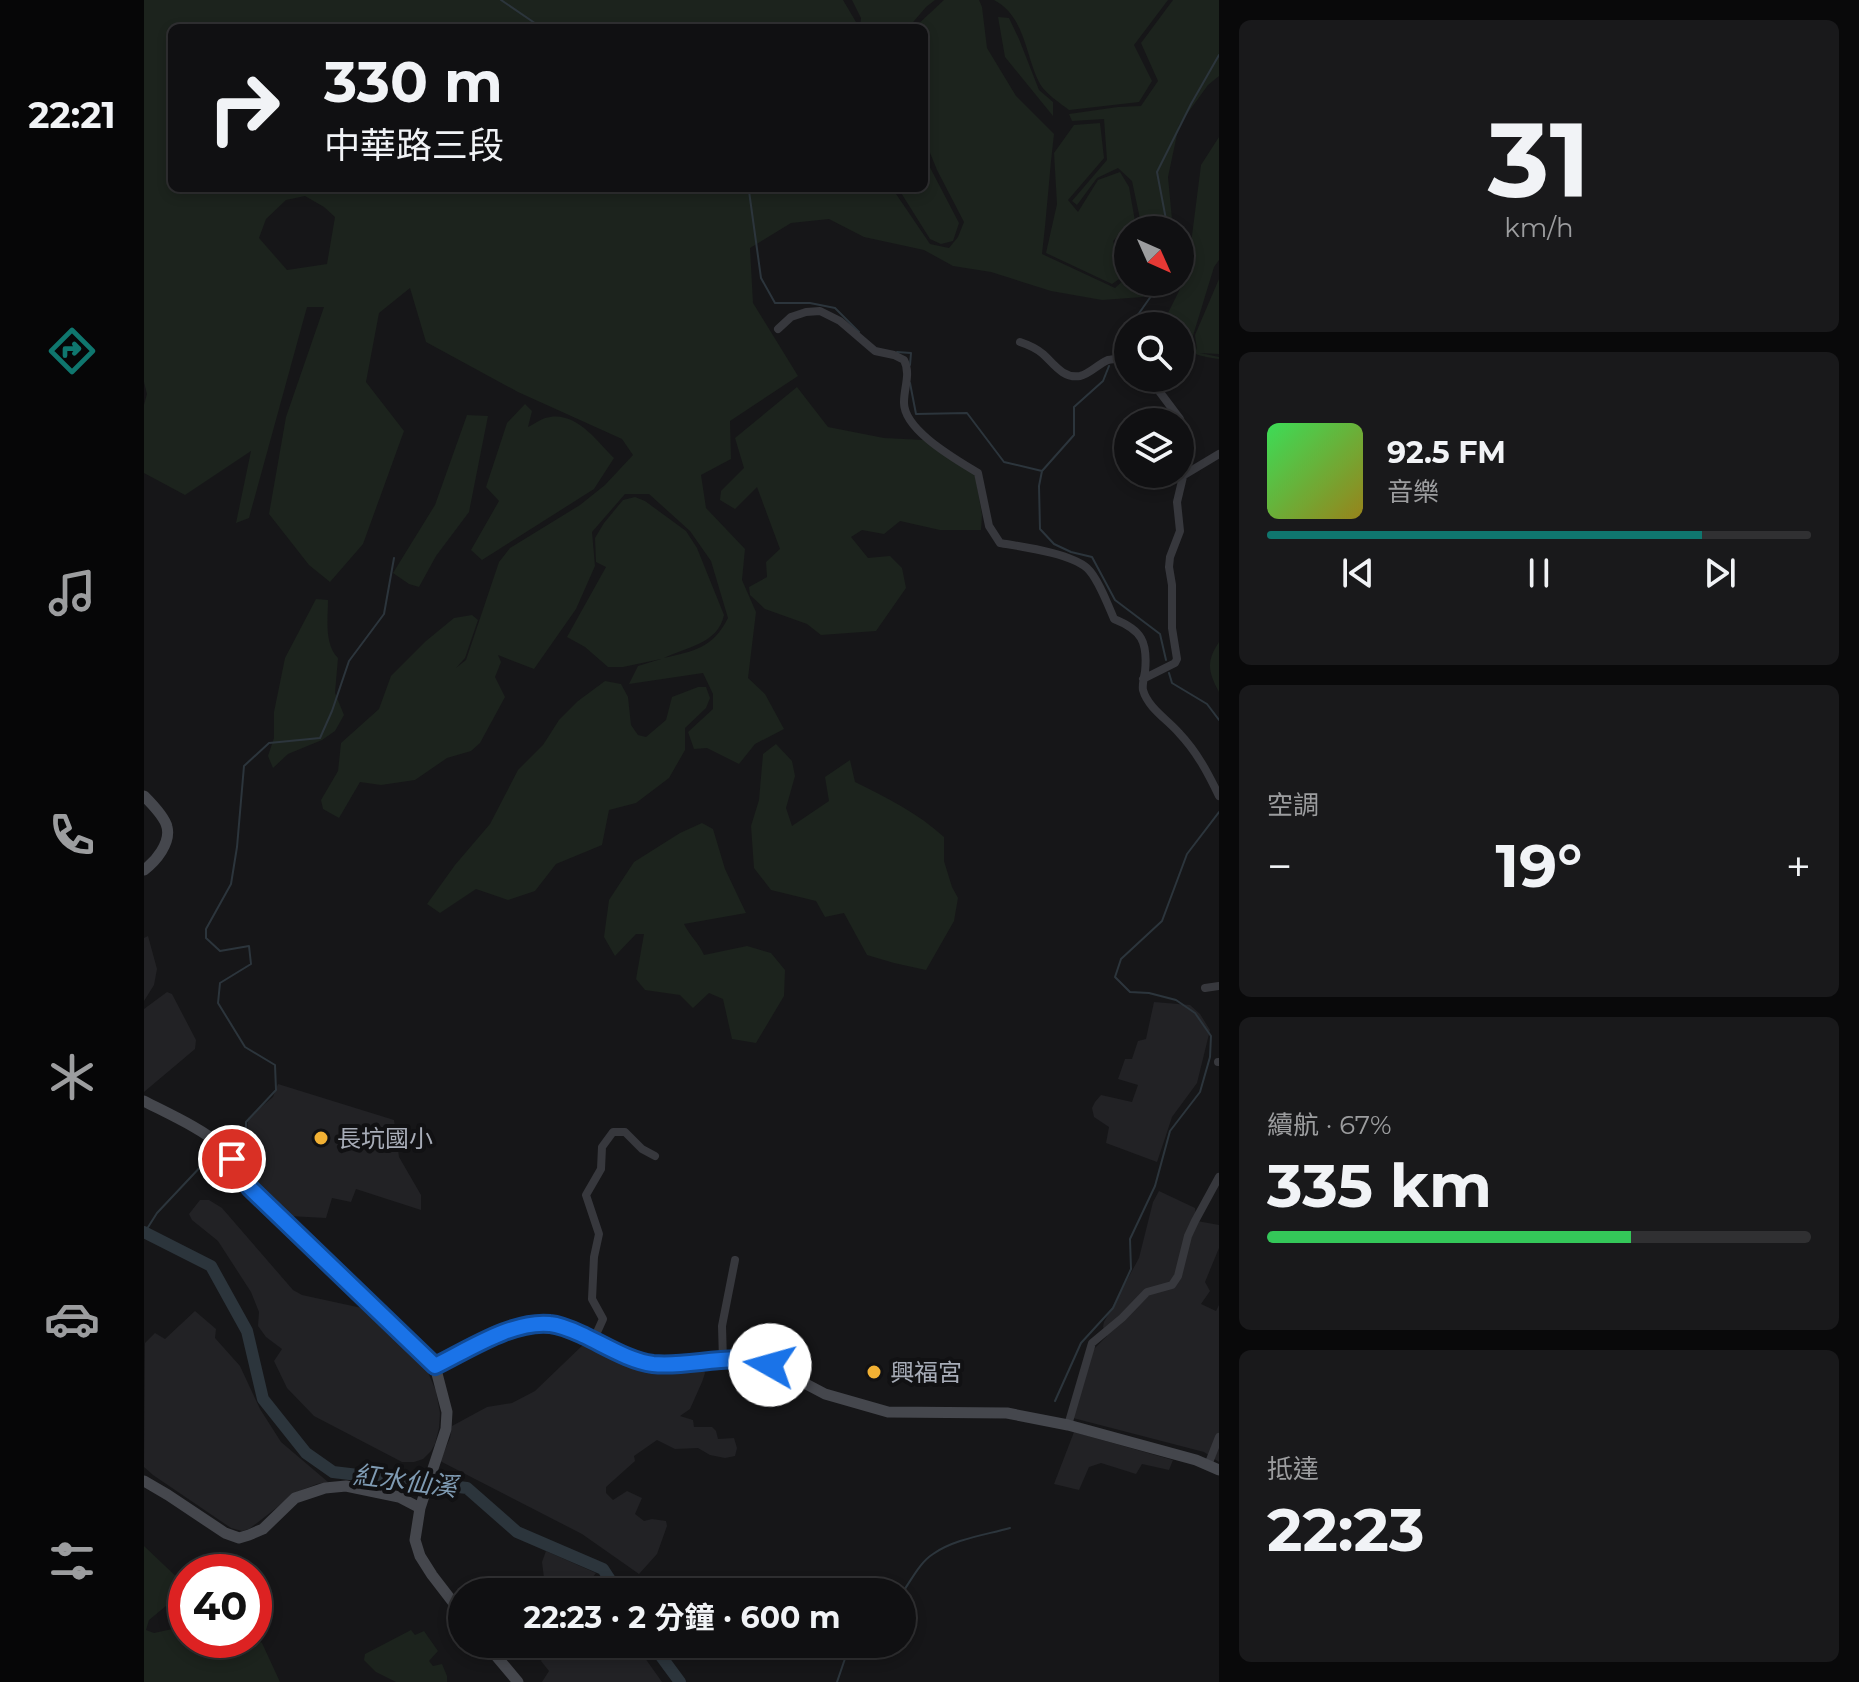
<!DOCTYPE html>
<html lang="zh-TW">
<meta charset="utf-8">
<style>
body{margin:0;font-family:Montserrat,"Noto Sans TC",sans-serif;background:#19191b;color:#f1f3f6;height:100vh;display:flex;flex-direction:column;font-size:30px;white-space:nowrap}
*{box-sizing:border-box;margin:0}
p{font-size:26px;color:#9c9d9f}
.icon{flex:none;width:44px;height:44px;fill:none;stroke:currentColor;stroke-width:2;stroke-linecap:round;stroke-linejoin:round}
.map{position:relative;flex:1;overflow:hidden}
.panel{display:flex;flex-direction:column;gap:20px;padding:20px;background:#09090a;width:640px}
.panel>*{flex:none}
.banner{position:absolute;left:24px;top:24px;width:760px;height:168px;border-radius:12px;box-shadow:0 4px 12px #0003,0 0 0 2px #303032;background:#101012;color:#f1f3f6;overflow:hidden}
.needle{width:52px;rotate:135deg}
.tools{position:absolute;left:970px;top:216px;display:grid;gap:16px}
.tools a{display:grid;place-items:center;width:80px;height:80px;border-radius:50%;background:#101012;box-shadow:0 4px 12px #0003,0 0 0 2px #303032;font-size:40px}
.speed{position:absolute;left:24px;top:1554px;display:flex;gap:16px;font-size:40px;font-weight:700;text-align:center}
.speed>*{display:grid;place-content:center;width:104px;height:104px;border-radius:50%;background:#101012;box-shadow:0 4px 12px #0003,0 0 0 2px #303032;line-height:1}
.speed .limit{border:12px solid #d22;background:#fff;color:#111}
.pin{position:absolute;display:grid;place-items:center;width:68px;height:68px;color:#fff;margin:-34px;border:4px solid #fff;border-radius:50%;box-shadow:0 2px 8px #0007}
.me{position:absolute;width:88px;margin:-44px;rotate:277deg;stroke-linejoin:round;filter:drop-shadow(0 0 6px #0008)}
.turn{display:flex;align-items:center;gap:28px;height:168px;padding:0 24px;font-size:36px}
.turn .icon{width:104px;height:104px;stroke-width:2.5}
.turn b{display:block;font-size:56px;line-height:68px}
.big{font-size:60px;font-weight:700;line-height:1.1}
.panel .card{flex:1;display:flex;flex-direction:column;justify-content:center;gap:12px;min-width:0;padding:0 28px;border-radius:12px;background:#19191b}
.panel .dial{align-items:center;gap:0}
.dial b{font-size:104px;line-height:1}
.song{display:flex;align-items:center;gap:24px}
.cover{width:96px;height:96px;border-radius:12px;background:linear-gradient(135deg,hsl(130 70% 55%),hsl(50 70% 35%))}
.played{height:8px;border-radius:4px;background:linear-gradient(90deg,#0f766e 80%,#303032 80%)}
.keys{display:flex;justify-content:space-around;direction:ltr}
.heat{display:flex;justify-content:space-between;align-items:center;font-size:44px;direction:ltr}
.charge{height:12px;border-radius:6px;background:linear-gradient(90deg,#34c759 67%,#303032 0)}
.trip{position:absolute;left:304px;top:1578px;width:468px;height:80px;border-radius:40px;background:#101012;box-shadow:0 4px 12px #0003,0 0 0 2px #303032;font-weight:700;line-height:80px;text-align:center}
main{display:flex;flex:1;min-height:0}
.menu{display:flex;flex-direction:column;width:144px;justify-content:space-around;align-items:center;background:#060607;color:#9c9d9f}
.menu .icon{width:56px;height:56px}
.menu .active{color:#0f766e}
.menu b{font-size:36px;color:#f1f3f6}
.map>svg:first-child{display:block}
.built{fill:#222225}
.green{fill:#1c231d;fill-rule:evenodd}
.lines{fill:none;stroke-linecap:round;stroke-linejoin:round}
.stream{stroke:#2c353c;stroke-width:2}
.river{stroke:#2c353c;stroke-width:12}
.street{stroke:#37383d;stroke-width:8}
.secondary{stroke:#45474d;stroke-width:11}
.route-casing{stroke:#114b97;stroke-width:20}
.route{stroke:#1a73e8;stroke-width:14}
.poi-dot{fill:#f2b134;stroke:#111113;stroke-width:3}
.labels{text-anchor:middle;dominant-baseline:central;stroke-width:8;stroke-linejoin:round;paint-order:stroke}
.poi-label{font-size:24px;fill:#a8adb8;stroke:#111113;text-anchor:start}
.water-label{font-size:26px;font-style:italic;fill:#7f9bb3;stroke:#111113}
</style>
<main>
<nav class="menu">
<b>22:21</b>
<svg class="icon active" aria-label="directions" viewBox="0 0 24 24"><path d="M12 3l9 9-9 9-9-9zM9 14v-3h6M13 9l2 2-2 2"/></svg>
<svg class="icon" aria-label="music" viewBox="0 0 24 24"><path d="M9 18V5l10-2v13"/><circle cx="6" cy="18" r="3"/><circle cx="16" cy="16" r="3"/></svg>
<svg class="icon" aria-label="phone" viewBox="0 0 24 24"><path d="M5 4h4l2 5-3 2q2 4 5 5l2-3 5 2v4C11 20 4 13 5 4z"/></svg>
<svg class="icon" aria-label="climate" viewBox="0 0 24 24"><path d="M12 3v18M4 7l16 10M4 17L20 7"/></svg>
<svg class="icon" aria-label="car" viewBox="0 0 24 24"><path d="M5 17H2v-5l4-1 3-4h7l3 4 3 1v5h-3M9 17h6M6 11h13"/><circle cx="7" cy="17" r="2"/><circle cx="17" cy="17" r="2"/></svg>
<svg class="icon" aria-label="filters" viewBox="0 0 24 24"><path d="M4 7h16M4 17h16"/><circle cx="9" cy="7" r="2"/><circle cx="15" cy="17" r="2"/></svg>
</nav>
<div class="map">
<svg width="1075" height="1682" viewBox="0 0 1075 1682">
<rect width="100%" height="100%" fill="#161618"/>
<!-- built -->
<path class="built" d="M 4,936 L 13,969 L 10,985 L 0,1001 L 0,938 Z
M 23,992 L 28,994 L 52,1040 L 51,1049 L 0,1092 L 0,1009 Z
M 1010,1002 L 1046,1005 L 1056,1014 L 1066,1030 L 1053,1083 L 1028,1117 L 1013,1162 L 962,1143 L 965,1127 L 950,1117 L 948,1108 L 951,1102 L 957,1095 L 988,1102 L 994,1085 L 974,1079 L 981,1059 L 988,1059 L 994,1041 L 1002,1039 Z
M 134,1084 L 250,1120 L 255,1157 L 277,1195 L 277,1210 L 212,1189 L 207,1202 L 188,1198 L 182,1218 L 145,1216 L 113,1186 L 101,1165 L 104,1118 L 129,1097 Z
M 1015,1191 L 1051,1208 L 1053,1221 L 1075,1225 L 1075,1248 L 1061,1282 L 1066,1291 L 1057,1304 L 1072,1311 L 1075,1305 L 1075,1462 L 1060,1452 L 929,1418 L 947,1352 L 963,1336 L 959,1327 L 960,1322 L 995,1258 L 1009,1202 Z
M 56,1200 L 65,1200 L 78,1208 L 149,1290 L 158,1295 L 227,1310 L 283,1370 L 292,1391 L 296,1413 L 295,1428 L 291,1444 L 287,1451 L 279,1459 L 270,1462 L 258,1462 L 170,1416 L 143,1388 L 130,1361 L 138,1349 L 122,1337 L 114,1326 L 115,1312 L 107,1292 L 74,1241 L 48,1220 L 45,1214 Z
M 51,1311 L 72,1329 L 71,1338 L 96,1366 L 116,1409 L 137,1442 L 184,1482 L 173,1484 L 153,1492 L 105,1529 L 98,1531 L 87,1528 L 9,1475 L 0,1467 L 1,1343 L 11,1333 L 21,1339 Z
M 442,1342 L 490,1362 L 558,1366 L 561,1373 L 558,1382 L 546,1409 L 536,1416 L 549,1420 L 550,1427 L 568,1427 L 572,1431 L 574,1439 L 590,1438 L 593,1448 L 591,1456 L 581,1458 L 566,1455 L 554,1448 L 531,1449 L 513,1440 L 490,1456 L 491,1461 L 462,1487 L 462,1493 L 469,1500 L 483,1491 L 498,1498 L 491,1514 L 500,1521 L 508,1519 L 522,1521 L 523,1526 L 513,1554 L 495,1574 L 438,1534 L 296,1461 L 306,1438 L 308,1426 L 343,1407 L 368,1403 L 391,1391 Z
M 930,1432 L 1029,1460 L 1025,1470 L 998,1464 L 992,1474 L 957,1463 L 945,1467 L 935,1490 L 910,1484 Z
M 402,1551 L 452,1573 L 448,1578 L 461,1592 L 412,1591 L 400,1578 L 398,1562 Z
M 408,1644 L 491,1644 L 518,1682 L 398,1682 L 405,1671 L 397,1661 Z"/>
<!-- green -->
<path class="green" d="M 0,0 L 699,0 L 712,22 L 711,28 L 28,28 L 28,188 L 748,188 L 786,244 L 805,248 L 814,237 L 820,222 L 793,170 L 780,138 L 780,28 L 770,28 L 800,0 L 835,0 L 838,7 L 843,48 L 872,96 L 910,134 C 905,174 903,214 898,254 L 971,288 L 984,276 L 984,282 L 1008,282 L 999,297 L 958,300 L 907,291 L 847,272 L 809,266 L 780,250 L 720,237 L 685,219 L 647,223 L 606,248 L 609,303 L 654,376 L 586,421 L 587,459 L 557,475 L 562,508 L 601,549 L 598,580 L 612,612 L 604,678 L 621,694 L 640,729 L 611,744 L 595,764 L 563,748 L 550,749 L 544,732 L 569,709 L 569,694 L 559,673 L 485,684 L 494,666 L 517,659 L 479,667 L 464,667 L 441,647 L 423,637 L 462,567 L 452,562 L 451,538 L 460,523 L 479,500 L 491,497 L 501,501 L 542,531 L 553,548 L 580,615 C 574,644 542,647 520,658 C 550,651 569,648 584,618 L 567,561 L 546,531 L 505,494 L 481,494 L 448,532 L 451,566 L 432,609 L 390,669 L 354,655 L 357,662 L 351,677 L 361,697 L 336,743 L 327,751 L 303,758 L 271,780 L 237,785 L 216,782 L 195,818 L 179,809 L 177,800 L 194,771 L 197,743 L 235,709 L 247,676 L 282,641 L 310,618 L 328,615 L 334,620 L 321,658 L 312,668 L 322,660 L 355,562 L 366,548 L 436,505 L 461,485 L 489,455 L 478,439 L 374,392 L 282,342 L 266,288 L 235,313 L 222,382 L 260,431 L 219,544 L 186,582 L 165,565 L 125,514 L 142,417 L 180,307 L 163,307 L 105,518 L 92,523 L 107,451 L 41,495 L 0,473 L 0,405 L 3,394 L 0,382 ZM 161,196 L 180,207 L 191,217 L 183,264 L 143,270 L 115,238 L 122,219 L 142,200 Z
M 708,0 L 791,0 L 782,7 L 764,28 L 716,28 L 717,18 Z
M 850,0 L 1024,0 L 990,45 L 1008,81 L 995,102 L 925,110 C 916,103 902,94 896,84 C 881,56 882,17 850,0 Z
M 1029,0 L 1075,0 L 1075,76 L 1064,85 L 1035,125 L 1024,177 L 1029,230 L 985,230 L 996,219 L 988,181 L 974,168 L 953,178 L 933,205 L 928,201 L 963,160 L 960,119 L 928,121 L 925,114 L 974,107 L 997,106 L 1014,81 L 997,43 Z
M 854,17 L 865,18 L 875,39 L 895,90 L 909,102 L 909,116 L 861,57 Z
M 956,123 L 960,158 L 924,200 L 934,212 L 954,180 L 976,172 L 985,187 L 991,221 L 969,241 L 981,275 L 968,284 L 902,253 L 913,204 L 910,153 L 930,125 Z
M 1075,137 L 1075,260 L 1070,267 L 1048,339 L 1053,350 L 1051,335 L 1075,279 L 1075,354 L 1056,353 L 1075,357 L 1075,359 C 1059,357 1049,355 1036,344 L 1036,326 L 1024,326 L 1021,319 L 1043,275 L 1057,165 Z
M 780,156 L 815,223 L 809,241 L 797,244 L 786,239 L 754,188 L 780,188 Z
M 653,387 L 684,427 L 740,438 L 780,440 L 831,474 L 838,515 L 837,530 L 796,530 L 756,521 L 740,534 L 718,530 L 707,537 L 724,558 L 746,556 L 758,568 L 762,588 L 732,631 L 677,635 L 663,624 L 621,609 L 606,595 L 605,587 L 623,577 L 622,562 L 636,549 L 613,487 L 591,509 L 576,500 L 577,491 L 600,468 L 591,438 Z
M 381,404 L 388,411 L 384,427 C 389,425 395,420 401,418 C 431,409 452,440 470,458 L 450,489 L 338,560 L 327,550 L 355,501 L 342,487 L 363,423 Z
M 323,415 L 344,416 L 325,512 L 292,556 L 275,587 L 265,584 L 249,573 L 291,505 Z
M 172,599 L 184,600 C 184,619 180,644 194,658 L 191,693 L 200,715 L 191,731 L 178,740 L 144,754 L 129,768 L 124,756 L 130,738 L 130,712 L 141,658 Z
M 1075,642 L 1075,692 C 1064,671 1062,662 1075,642 Z
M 461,681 L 477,684 L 484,697 L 487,725 L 494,735 L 502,737 L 522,720 L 528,697 L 554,687 L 562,687 L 566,698 L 562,708 L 541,728 L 541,750 L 525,778 L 492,803 L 465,810 L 458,845 L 412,864 L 391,891 L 364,900 L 332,889 L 296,913 L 283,904 L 311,865 L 346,824 L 374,770 L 399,745 L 415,720 L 434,701 Z
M 632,744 L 648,761 L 651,776 L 642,808 L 648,826 L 685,801 L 681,777 L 706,760 L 711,782 C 742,797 775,814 800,837 L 800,861 L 808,887 L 814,898 L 810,921 L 782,970 L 750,963 L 723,955 L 700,913 L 681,917 L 672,901 L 627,890 L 610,868 L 607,826 L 615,800 L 619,754 Z
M 558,823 L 569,829 L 581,869 L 602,913 L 540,924 C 545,935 555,943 560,955 L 603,946 L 627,953 L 641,970 L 640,996 L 612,1043 L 588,1039 L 579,999 L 565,993 L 549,1008 L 536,995 L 501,990 L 492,979 L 500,934 L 492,934 L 471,956 L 460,937 L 465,900 L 490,862 L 536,833 Z
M 0,1546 L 40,1584 L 39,1592 L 5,1620 L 2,1630 L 10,1633 L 42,1626 L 42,1640 L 110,1640 L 110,1636 L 118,1643 L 136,1682 L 0,1682 Z
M 267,1630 L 271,1635 L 280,1631 L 294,1651 L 285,1661 L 289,1666 L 298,1664 L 303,1676 L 303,1682 L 252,1682 L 232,1672 L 220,1660 L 221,1654 Z"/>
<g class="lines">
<!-- stream -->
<path class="stream" d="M 357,0 L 398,28
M 602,188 L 605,191 L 617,278 L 631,303 L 666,303 L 691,308 L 715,332
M 1024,230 L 1013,172 L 1047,104 L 1075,55
M 986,326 L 1017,282
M 753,352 L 767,353 L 766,365
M 970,353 L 984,330
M 766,383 L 772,414 L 823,413 L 860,462 L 898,471 L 895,486 L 896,529 L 910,544 L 927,552 L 948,557 L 971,600 L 1016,634 L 1022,660
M 898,471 L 930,435 L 930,407 L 959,381 L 965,366
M 1025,673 L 1028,683 L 1063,704 L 1075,720
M 98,1163 L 108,1153 L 102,1138 L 102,1122 L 132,1090 L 131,1065 L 101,1047 L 74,1003 L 76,983 L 107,964 L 105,946 L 76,951 L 62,938 L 62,929 L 87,884 L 93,847 L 100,766 L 125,743 L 176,738 L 188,711 L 205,661 L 240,614 L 250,558
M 1,1232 L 13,1213 L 61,1162 L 84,1164
M 911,1401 L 937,1343 L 969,1308 L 987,1269 L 986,1239 L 1011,1186 L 1026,1131 L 1056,1092 L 1066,1057 L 1067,1036 L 1051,1013 L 1032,1000 L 1005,993 L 986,992 L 971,977 L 977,959 L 1018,921 L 1043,854 L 1075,812
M 758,1593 C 767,1581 775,1563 789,1554 C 810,1539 841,1535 866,1528
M 693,1682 L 706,1644"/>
<!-- river -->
<path class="river" d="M 0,1232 L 67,1266 L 103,1331 L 119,1399 L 162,1453 L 189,1472 L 323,1488 L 373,1532 L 459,1569 L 474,1592
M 508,1644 L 536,1682"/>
<!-- street -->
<path class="street" d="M 634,329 L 647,317 L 662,312 L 676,311 L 696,321 L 731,351 L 750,355 L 760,360 C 767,374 760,387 760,402 C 759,430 813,460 834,473 L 845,526 L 856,543 C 879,547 926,553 943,568 C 954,578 964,605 970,619 C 998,630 1004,642 1001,672 C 1000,677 998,685 999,690 C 1004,708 1024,720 1035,733 C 1053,752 1064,773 1075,796
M 876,342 C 885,345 892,348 899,354 C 909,363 919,379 936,376 C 946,374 954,364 964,360 C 968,359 972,359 976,359 L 984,365
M 1040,475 L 1075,454
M 999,679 L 1031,663 L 1033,659 L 1028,628 L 1028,585 L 1025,567 L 1026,557 L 1036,531 L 1033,502 L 1042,464 L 1042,451 L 1036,419 L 1015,391 L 1000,378
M 1061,988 L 1075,986
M 1074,1062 L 1075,1062
M 449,1341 L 459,1319 L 448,1299 L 450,1257 L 455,1234 L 442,1195 L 457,1169 L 458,1147 L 469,1132 L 481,1132 L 498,1149 L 511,1156
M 579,1360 L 578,1326 L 591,1260
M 924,1425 L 948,1343 L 978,1318 L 1003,1292 L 1028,1285 L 1034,1276 L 1044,1236 L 1051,1221 L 1075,1177
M 1064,1465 L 1075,1437"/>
<!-- secondary -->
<path class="secondary" d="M 0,796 C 6,802 21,818 23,827 C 27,843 12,861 0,870
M 0,1101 C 21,1112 61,1130 77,1146 C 89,1158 97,1174 106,1188 L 291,1366 L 303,1412 L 302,1429 L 276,1508 L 271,1540 L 276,1556 L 288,1575 L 318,1614
M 291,1366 L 353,1335 L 389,1324 L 408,1324 L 427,1330 L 495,1361 L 511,1364 L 579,1360 L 612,1360 L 626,1365 L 681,1394 L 744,1412 L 863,1413 L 924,1425 L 1052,1460 L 1075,1470
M 0,1481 L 24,1495 L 81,1533 L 95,1538 L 105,1535 L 119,1529 L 151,1498 L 181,1488 L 202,1486 L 255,1497 L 276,1508
M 342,1644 L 374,1682"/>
</g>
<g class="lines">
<defs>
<path id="route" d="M 88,1159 L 106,1188 L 291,1366 C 324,1350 369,1320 406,1324 C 418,1325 430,1331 441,1336 C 462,1346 486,1361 509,1364 C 548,1368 588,1351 626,1365"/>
</defs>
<!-- route casing -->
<use href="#route" class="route-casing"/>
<!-- route -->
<use href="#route" class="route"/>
</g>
<!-- markers -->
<g class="poi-dot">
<circle cx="177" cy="1138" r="8"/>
<circle cx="730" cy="1372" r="8"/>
</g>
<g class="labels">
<!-- poi labels -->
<g class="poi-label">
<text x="193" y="1138">長坑國小</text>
<text x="746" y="1372">興福宮</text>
</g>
<!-- water labels -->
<g class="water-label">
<text transform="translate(261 1481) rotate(7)">紅水仙溪</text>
</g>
</g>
</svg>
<div class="tools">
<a><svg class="needle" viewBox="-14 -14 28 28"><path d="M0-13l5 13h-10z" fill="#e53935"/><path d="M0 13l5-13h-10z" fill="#9c9d9f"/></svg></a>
<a><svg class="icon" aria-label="search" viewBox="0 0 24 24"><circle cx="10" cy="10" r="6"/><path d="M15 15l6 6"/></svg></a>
<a><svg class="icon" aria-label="layers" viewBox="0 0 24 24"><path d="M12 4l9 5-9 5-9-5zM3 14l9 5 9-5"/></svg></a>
</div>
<div class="speed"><div class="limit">40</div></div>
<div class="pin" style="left:88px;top:1159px;background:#d93025"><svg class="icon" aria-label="arrive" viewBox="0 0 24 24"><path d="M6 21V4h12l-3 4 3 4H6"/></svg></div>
<svg class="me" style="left:626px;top:1365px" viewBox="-20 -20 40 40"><circle r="19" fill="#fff"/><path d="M0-13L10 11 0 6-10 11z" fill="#1a73e8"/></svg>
<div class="trip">22:23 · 2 分鐘 · 600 m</div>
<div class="banner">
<div class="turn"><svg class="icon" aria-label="right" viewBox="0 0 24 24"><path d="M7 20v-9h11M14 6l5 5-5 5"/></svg><div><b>330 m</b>中華路三段</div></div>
</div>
</div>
<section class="panel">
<div class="card dial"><b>31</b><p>km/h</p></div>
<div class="card">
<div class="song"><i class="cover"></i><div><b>92.5 FM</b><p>音樂</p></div></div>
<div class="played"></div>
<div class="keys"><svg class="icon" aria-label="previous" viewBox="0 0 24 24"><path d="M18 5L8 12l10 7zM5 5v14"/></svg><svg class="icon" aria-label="pause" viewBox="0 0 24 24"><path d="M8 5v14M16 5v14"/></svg><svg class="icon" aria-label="next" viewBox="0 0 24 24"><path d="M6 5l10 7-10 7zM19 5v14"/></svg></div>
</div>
<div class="card"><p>空調</p>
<div class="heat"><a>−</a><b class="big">19°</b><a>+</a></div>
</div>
<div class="card"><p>續航 · 67%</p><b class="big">335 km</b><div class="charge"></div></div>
<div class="card"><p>抵達</p><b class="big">22:23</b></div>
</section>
</main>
